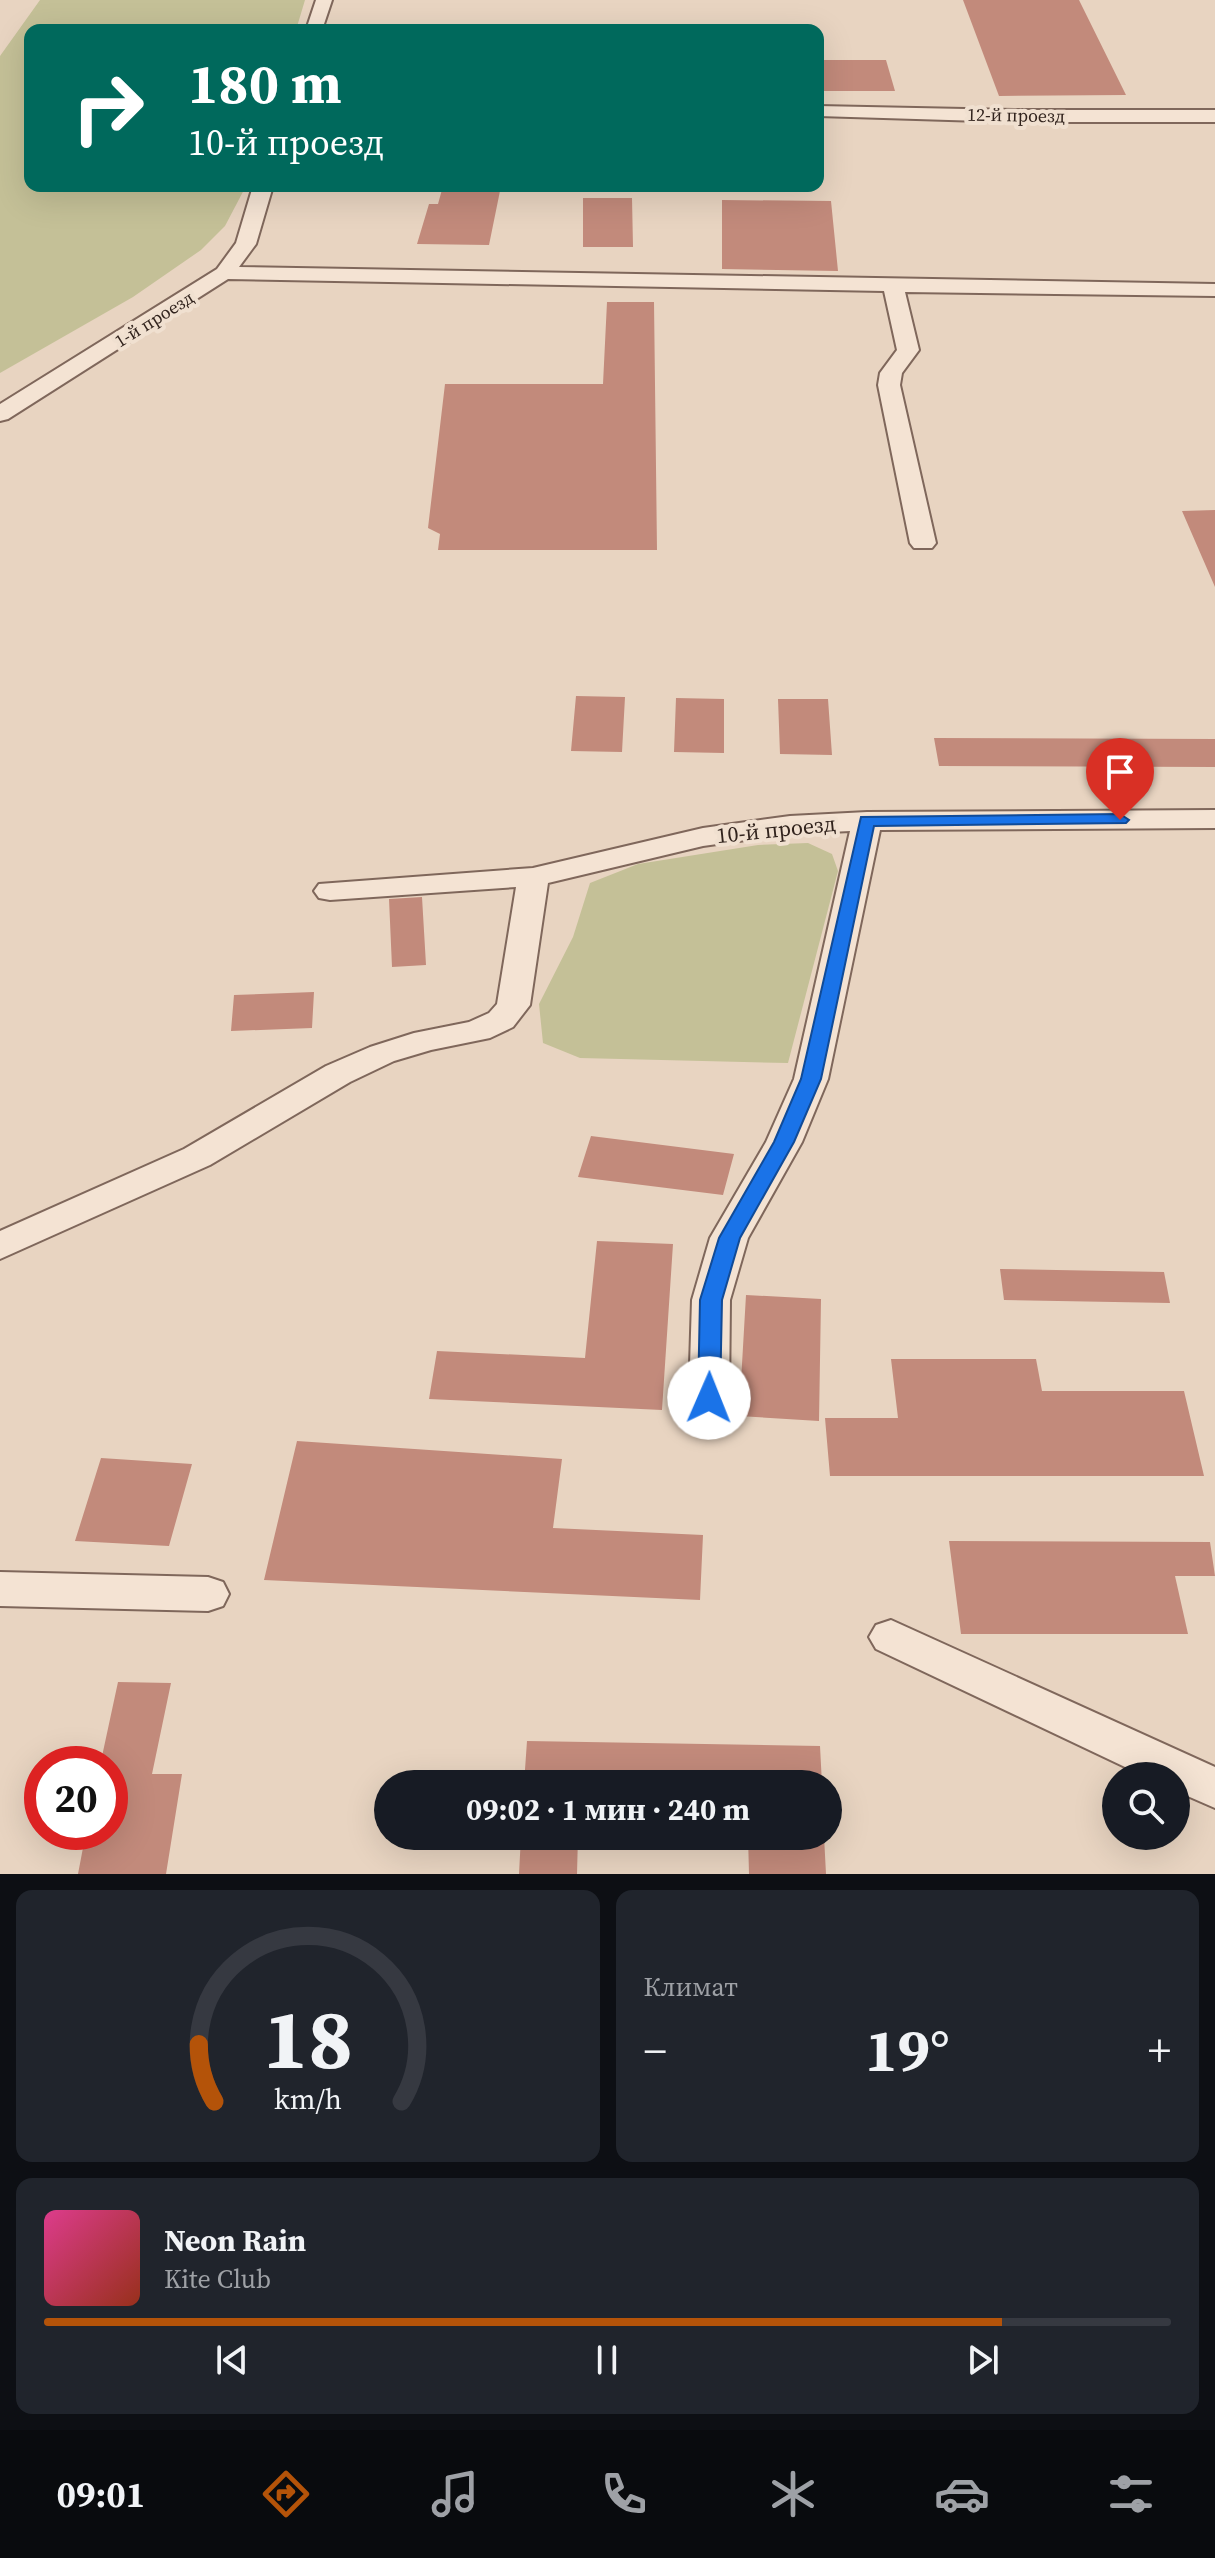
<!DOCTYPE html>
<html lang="ru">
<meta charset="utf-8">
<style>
body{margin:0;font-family:"Source Serif 4",serif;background:#20242c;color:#f1f3f6;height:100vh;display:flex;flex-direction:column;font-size:30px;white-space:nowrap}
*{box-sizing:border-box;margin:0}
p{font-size:26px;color:#9ea1a6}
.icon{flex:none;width:44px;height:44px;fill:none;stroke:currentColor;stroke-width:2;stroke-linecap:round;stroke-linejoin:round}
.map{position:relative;height:1874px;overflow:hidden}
.panel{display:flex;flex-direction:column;gap:16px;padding:16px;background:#0d0f14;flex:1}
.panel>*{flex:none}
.guide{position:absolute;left:24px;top:24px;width:800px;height:168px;border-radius:16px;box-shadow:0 8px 32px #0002;background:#00695c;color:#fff;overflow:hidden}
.buttons{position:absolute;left:1102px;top:1762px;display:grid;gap:16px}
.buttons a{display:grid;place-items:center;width:88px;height:88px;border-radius:50%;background:#171b24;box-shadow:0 8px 32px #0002;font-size:40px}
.speed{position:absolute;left:24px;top:1746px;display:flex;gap:16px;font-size:40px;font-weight:700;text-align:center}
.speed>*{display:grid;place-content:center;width:104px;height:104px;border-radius:50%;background:#171b24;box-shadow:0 8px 32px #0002;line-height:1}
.speed .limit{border:12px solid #d22;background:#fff;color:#111}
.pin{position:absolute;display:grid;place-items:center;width:68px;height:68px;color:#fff;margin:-82px -34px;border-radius:50% 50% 50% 0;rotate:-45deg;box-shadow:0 0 8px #0007}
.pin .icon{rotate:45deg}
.me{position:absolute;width:88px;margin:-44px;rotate:1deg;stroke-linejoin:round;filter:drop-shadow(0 0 6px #0008)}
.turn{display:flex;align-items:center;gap:28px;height:168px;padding:0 32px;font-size:36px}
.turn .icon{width:104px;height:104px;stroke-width:2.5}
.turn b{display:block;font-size:56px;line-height:68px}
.big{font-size:60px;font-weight:700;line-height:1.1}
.panel .card{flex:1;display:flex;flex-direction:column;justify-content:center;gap:12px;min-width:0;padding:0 28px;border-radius:16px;background:#20242c}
.panel .dial{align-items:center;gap:0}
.dial svg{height:208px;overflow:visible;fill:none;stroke:#363941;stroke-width:7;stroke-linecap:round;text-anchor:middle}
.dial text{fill:#f1f3f6;stroke:none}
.song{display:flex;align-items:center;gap:24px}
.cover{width:96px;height:96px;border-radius:12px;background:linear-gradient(135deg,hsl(330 70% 55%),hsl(10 70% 35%))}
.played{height:8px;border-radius:4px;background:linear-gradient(90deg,#b45309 85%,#363941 85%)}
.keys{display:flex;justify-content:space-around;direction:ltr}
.heat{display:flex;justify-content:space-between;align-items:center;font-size:44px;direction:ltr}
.panel .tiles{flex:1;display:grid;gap:16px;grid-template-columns:1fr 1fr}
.card:last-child{grid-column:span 2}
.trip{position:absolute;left:374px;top:1770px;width:468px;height:80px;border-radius:40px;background:#171b24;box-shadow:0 8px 32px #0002;font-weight:700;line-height:80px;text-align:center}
.dock{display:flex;height:128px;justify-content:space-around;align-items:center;background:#090b0e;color:#9ea1a6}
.dock .icon{width:56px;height:56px}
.dock .selected{color:#b45309}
.dock b{font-size:36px;color:#f1f3f6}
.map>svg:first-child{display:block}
.green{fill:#c4c097}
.building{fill:#c28a7b}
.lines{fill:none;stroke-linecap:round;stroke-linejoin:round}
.minor-casing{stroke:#7f675b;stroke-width:4}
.minor{fill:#f4e3d3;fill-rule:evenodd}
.route{fill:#1a73e8;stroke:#114b97;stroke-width:2}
.labels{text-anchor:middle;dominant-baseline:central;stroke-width:8;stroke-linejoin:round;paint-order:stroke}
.far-street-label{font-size:18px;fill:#31231d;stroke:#f0e0d0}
.street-label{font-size:22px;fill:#31231d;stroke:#f0e0d0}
</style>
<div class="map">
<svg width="1215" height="1874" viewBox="0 0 1215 1874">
<rect width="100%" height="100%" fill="#e8d4c1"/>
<!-- green -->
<path class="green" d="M 40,0 L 305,0 L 296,30 L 30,30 L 30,186 L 246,186 L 225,226 L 201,250 L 133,297 L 0,373 L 0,56 Z
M 808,843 L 832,854 L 838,871 L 788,1063 L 580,1058 L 543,1043 L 539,1004 L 573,937 L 590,883 L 638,864 L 758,845 Z"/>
<!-- building -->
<path class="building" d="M 963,0 L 1079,0 L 1126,95 L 999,96 Z
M 818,60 L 886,60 L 895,91 L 818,91 Z
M 443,186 L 501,186 L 489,245 L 417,244 L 429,204 L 438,204 Z
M 583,198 L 632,198 L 633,247 L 583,247 Z
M 722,200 L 831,201 L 838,271 L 722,269 Z
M 607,302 L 654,302 L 657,550 L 438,550 L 440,534 L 428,528 L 445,384 L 603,384 Z
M 1215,510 L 1215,587 L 1182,511 Z
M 576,696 L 625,697 L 622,752 L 571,751 Z
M 676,698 L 724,699 L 724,753 L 674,752 Z
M 778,699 L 828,699 L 832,755 L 780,754 Z
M 934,738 L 1215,739 L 1215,767 L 939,766 Z
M 422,897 L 426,965 L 392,967 L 389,899 Z
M 314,992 L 312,1028 L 231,1031 L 234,995 Z
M 591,1136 L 734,1154 L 723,1195 L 578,1177 Z
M 597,1241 L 673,1244 L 662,1410 L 429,1399 L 437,1351 L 585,1358 Z
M 1000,1269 L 1164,1272 L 1170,1303 L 1004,1300 Z
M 746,1295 L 821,1299 L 819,1421 L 739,1416 Z
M 891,1359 L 1036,1359 L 1042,1391 L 1184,1391 L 1204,1476 L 830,1476 L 825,1418 L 898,1418 Z
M 297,1441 L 562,1459 L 553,1528 L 703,1535 L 700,1600 L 264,1580 Z
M 101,1458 L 192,1464 L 169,1546 L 75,1541 Z
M 949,1541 L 1210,1542 L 1215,1576 L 1175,1576 L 1188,1634 L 961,1634 Z
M 118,1682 L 171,1683 L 152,1774 L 182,1774 L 166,1874 L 78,1874 L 86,1832 L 110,1832 L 110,1762 L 101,1761 Z
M 527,1741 L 820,1746 L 822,1784 L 524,1784 Z
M 521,1836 L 578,1836 L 577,1874 L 519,1874 Z
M 748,1836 L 824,1836 L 826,1874 L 749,1874 Z"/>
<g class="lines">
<defs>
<path id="minor" d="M 316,0 L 332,0 L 322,30 L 306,30 Z
M 818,106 L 1014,110 L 1215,110 L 1215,122 L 1014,122 L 818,116 Z
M 253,186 L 273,186 L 256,244 L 239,267 L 1215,284 L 1215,296 L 905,292 L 919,350 L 902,373 L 900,385 L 936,543 L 932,548 L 914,548 L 910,543 L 878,385 L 880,373 L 897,350 L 884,291 L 228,279 L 8,419 L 0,421 L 0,404 L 217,269 L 236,243 Z
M 1215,810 L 1215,828 L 880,830 L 828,1079 L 802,1142 L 748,1238 L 730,1300 L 729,1398 L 723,1408 L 709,1412 L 695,1408 L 689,1398 L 692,1300 L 710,1238 L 766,1142 L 794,1079 L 850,831 L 790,834 L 703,846 L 548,883 L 530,1005 L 513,1027 L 490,1038 L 431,1050 L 394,1061 L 350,1082 L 210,1165 L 0,1259 L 0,1231 L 184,1149 L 326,1066 L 370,1047 L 414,1033 L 469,1022 L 489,1013 L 497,1004 L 516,887 L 330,900 L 319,898 L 314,891 L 319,884 L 533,868 L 703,828 L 790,816 L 867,812 Z
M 0,1572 L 208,1577 L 223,1582 L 229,1594 L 223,1606 L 208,1611 L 0,1606 Z
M 891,1620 L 1215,1767 L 1215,1808 L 1176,1791 L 1176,1776 L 1144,1776 L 876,1649 L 869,1637 L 876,1625 Z"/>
</defs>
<!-- minor casing -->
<use href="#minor" class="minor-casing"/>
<!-- minor -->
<use href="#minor" class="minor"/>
</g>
<!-- route -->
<path class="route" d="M 1120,814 L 1129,820 L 1126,823 L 874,826 L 821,1079 L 794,1142 L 740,1238 L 722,1300 L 720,1398 L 717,1404 L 709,1406 L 701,1404 L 698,1398 L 700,1300 L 719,1238 L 774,1142 L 801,1079 L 861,817 Z"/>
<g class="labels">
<!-- far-street labels -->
<g class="far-street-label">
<text transform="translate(1016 115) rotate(1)">12-й проезд</text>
<text transform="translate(154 319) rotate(-32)">1-й проезд</text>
</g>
<!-- street labels -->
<g class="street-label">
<text transform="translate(776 829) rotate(-6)">10-й проезд</text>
</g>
</g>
</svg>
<div class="buttons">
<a><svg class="icon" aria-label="search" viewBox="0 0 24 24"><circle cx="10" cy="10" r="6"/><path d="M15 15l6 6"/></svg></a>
</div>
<div class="speed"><div class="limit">20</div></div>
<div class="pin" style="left:1120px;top:820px;background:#d93025"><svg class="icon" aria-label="arrive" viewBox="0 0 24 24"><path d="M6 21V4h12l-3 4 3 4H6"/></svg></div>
<svg class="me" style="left:709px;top:1398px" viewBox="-20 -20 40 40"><circle r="19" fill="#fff"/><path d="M0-13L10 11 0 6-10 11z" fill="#1a73e8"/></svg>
<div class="trip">09:02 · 1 мин · 240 m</div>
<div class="guide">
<div class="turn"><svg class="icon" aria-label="right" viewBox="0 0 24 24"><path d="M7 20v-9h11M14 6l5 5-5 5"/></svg><div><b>180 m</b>10-й проезд</div></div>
</div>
</div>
<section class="panel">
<div class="tiles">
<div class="card dial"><svg viewBox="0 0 100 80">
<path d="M14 69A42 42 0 1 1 86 69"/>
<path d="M14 69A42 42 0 0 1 8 47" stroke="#b45309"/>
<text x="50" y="56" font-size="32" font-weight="700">18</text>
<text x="50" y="72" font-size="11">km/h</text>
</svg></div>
<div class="card"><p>Климат</p>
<div class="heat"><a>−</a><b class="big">19°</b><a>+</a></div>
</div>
<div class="card">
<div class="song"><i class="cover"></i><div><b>Neon Rain</b><p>Kite Club</p></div></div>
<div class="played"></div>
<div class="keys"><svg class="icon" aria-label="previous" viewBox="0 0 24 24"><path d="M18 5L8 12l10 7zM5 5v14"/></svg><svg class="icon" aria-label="pause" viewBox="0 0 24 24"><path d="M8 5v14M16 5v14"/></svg><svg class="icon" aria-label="next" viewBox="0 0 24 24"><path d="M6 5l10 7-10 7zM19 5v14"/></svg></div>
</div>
</div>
</section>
<nav class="dock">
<b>09:01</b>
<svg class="icon selected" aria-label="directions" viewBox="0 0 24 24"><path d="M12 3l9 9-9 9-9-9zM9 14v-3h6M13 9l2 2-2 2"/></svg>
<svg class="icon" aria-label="music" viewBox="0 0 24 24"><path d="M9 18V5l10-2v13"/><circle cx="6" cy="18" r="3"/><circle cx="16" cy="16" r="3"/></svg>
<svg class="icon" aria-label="phone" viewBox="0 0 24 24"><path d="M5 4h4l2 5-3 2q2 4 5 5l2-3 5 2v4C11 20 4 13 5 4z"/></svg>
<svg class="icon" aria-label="climate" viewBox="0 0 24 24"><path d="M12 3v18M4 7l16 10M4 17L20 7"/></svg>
<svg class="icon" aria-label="car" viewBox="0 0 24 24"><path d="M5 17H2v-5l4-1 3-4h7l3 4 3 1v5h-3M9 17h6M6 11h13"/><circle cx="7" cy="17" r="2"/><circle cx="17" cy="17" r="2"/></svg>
<svg class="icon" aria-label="filters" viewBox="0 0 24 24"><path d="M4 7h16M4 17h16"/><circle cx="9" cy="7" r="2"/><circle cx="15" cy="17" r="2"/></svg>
</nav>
